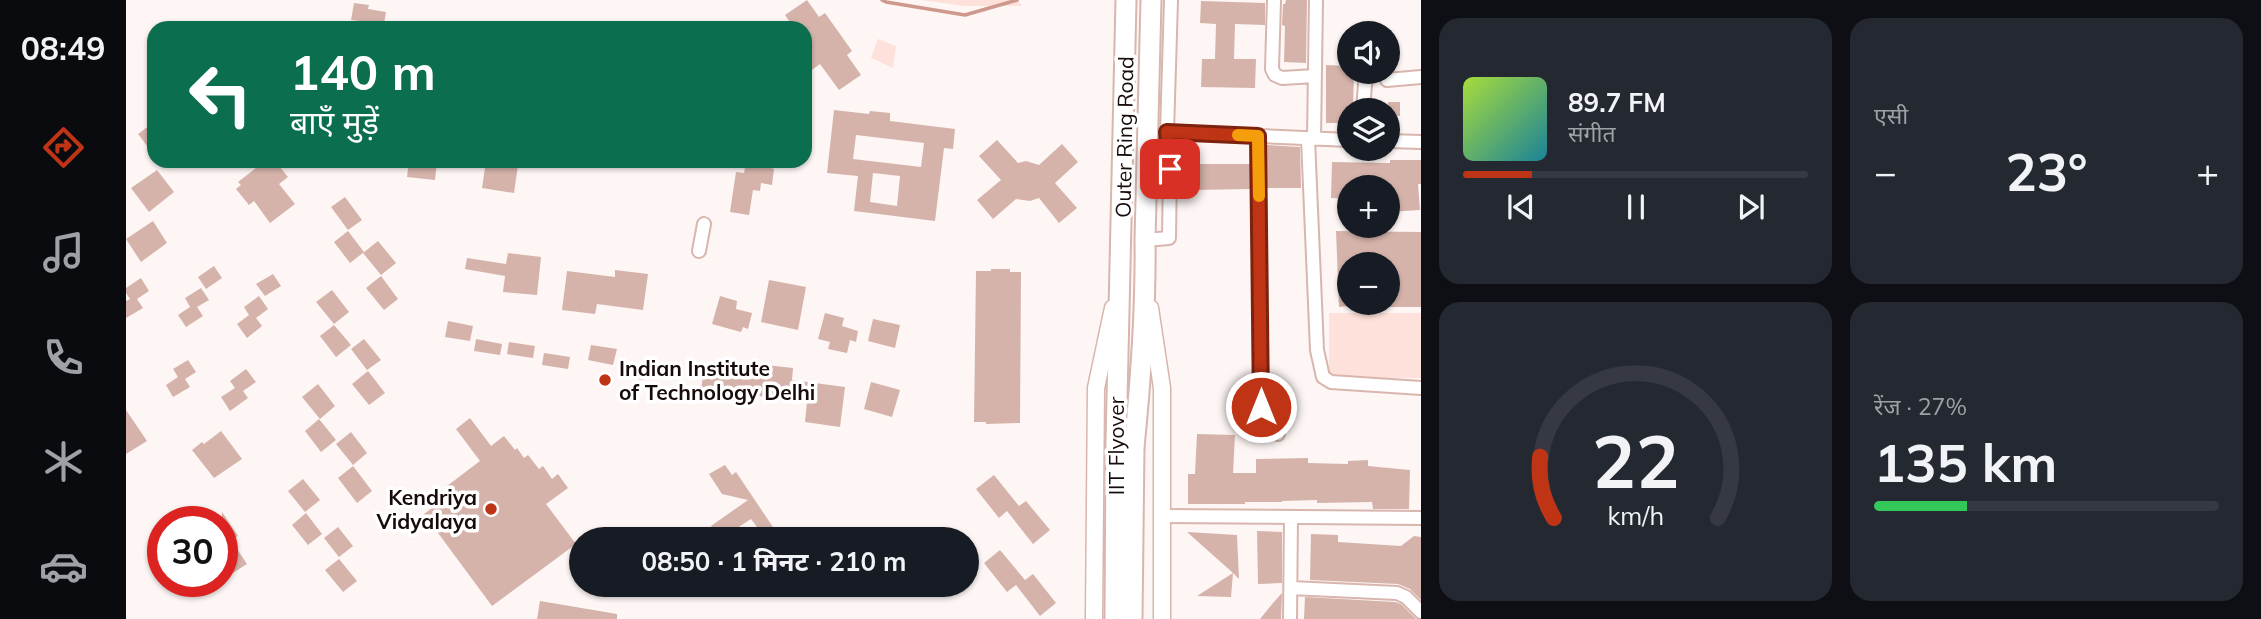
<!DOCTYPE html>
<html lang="hi">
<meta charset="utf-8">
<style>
body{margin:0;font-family:Mulish,"Noto Sans Devanagari",sans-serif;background:#242831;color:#f1f3f6;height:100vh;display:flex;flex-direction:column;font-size:26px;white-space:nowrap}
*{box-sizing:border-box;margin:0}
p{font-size:23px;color:#9ea1a6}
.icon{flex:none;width:38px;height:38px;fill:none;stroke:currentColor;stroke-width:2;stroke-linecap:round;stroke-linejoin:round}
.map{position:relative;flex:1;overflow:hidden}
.panel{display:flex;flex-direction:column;gap:18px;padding:18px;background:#0d0f14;width:840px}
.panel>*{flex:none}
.hud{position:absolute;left:21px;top:21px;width:665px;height:147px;border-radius:21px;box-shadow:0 2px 5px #0004;background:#0b6e4f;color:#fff;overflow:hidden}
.controls{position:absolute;left:1211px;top:21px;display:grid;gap:14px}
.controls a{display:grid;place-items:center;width:63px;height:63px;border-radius:50%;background:#171b24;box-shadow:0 2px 5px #0004;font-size:35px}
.speed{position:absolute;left:21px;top:506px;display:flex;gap:14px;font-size:35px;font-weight:700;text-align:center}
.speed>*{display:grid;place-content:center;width:91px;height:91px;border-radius:50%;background:#171b24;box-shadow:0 2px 5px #0004;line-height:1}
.speed .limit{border:10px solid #d22;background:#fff;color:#111}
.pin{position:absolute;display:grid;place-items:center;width:60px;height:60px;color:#fff;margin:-30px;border-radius:14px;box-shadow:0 4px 10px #0006}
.me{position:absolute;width:77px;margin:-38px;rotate:0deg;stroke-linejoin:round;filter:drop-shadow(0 0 5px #0008)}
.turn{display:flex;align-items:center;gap:24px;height:147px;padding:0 28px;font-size:32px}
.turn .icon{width:91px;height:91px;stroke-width:2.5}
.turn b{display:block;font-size:49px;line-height:60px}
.big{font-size:52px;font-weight:700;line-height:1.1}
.panel .card{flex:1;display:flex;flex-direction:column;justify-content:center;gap:10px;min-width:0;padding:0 24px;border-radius:21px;background:#242831}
.panel .dial{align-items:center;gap:0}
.dial svg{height:182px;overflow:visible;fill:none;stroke:#363941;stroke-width:7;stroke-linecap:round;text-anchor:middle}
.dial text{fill:#f1f3f6;stroke:none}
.song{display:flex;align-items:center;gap:21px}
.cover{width:84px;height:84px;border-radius:10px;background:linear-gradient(135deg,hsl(80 70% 55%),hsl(190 70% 35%))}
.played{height:7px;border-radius:4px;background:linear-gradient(90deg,#be3415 20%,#363941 20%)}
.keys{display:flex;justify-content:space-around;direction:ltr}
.heat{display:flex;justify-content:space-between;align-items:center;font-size:38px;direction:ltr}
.charge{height:10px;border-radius:5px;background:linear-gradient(90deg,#34c759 27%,#363941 0)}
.panel .tiles{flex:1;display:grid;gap:18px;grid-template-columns:repeat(2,1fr)}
.trip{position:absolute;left:443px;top:527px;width:410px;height:70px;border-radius:35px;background:#171b24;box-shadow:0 2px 5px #0004;font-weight:700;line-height:70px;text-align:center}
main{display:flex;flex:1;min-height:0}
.menu{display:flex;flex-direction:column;width:126px;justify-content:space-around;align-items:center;background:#090b0e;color:#9ea1a6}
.menu .icon{width:49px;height:49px}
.menu .on{color:#be3415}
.menu b{font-size:32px;color:#f1f3f6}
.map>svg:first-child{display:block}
.green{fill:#fee1da}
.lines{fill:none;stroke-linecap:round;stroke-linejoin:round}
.stream{stroke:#ce988c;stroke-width:3.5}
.building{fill:#d5b3ab;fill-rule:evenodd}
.minor-casing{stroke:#d8b6ae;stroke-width:16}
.tertiary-casing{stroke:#d8b6ae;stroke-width:19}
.primary-casing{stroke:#d8b6ae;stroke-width:23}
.minor{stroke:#fff;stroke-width:12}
.tertiary{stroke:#fff;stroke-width:16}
.primary{stroke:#fff;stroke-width:19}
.primary-bridge-casing{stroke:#d8b6ae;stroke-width:23;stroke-linecap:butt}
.primary-bridge{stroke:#fff;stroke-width:19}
.route-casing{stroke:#7c220e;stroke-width:18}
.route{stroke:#be3415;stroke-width:12}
.slow{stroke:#f59e0b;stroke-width:12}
.poi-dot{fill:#be3415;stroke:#fff;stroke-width:2.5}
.labels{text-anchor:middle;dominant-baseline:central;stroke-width:7;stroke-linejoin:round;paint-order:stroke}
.street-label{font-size:21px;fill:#180c0a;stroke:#fff}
.poi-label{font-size:21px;font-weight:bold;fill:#180c0a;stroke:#fff;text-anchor:start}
</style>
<main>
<nav class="menu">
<b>08:49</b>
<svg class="icon on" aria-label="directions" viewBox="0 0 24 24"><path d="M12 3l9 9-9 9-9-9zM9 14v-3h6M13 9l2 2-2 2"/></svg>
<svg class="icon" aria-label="music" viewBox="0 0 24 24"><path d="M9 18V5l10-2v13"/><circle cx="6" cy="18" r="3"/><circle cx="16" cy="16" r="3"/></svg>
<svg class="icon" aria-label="phone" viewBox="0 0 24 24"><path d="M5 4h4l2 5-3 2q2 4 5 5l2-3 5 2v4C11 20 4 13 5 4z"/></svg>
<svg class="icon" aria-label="climate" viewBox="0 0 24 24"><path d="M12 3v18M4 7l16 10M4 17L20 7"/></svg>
<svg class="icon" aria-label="car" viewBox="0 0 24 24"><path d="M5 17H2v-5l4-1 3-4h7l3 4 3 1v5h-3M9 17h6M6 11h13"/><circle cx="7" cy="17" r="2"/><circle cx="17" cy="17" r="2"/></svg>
</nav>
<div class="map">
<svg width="1295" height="619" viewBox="0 0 1295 619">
<rect width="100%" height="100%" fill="#fdf6f4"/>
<!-- green -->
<path class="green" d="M 795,0 L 892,0 L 896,6 L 839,6 Z
M 752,39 L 770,46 L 767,68 L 745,58 Z
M 1203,313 L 1295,313 L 1295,378 L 1203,378 Z"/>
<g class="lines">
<!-- stream -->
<path class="stream" d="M 756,0 L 760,2 L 839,15 L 891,0"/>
</g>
<!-- building -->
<path class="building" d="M 681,0 L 693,17 L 699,13 L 726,51 L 721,55 L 735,75 L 713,90 L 694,64 L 679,75 L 679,28 L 668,28 L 659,15 Z
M 1160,0 L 1181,0 L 1180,63 L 1158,62 L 1159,26 L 1156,25 L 1157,4 L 1159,4 Z
M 1075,1 L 1139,3 L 1139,25 L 1109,24 L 1108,59 L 1130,59 L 1129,88 L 1075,87 L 1076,59 L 1089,59 L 1090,24 L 1074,23 Z
M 228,3 L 243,5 L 242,9 L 260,12 L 258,24 L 225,20 Z
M 1200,65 L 1223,66 L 1223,72 L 1228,72 L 1227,110 L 1223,110 L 1223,123 L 1200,123 Z
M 1262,102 L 1274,102 L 1274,116 L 1262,116 Z
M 708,110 L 743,114 L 744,111 L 764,113 L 764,121 L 829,129 L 827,149 L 818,148 L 809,221 L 728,211 L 732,176 L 701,173 ZM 730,135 L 798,143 L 795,167 L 727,159 ZM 747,173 L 774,176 L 771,206 L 744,202 Z
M 24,125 L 28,131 L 28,155 L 12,134 Z
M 871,140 L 892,163 L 900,161 L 913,165 L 936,144 L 952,162 L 929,183 L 951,208 L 933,223 L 913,198 L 904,201 L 890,199 L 867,219 L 851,200 L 875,180 L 853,156 Z
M 1141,145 L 1174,147 L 1175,188 L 1141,188 Z
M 1264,160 L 1295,160 L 1295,184 L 1292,184 L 1294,210 L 1262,212 L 1262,187 L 1223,187 L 1223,199 L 1205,198 L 1206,162 L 1264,163 Z
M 144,161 L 149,161 L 162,177 L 153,184 L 169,204 L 144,223 L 128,201 L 123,205 L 110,189 L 115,185 L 112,182 L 135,164 L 137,166 Z
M 283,161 L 311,161 L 309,180 L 281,177 Z
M 360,161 L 392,165 L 388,193 L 356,188 Z
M 620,161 L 642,161 L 641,167 L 648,169 L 646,185 L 635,183 L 634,191 L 627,190 L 623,215 L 604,212 L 610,172 L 618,173 Z
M 1070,164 L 1124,164 L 1124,189 L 1069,190 Z
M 31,170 L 48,192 L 23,212 L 5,188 Z
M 219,197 L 236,220 L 222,230 L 205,207 Z
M 27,221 L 41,243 L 15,262 L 0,239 Z
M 222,231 L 238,252 L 224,263 L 208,242 Z
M 1210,231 L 1295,232 L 1295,307 L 1262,307 L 1262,264 L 1223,264 L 1223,306 L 1213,307 Z
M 252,241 L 270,263 L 255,275 L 237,253 Z
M 382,253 L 415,257 L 411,295 L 377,292 L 379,276 L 339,269 L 341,258 L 380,264 Z
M 88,266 L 96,278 L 80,289 L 72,277 Z
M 865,269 L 884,269 L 884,272 L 895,272 L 894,423 L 860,424 L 860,422 L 848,422 L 850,271 L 865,271 Z
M 489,270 L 522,274 L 517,310 L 471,304 L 469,314 L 436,310 L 441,271 L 489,277 Z
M 147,274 L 155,286 L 139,296 L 130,284 Z
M 255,276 L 272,299 L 258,310 L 240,288 Z
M 15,278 L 23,291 L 11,299 L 17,308 L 0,318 L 0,301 L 4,299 L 0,293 L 0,288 Z
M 643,280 L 680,287 L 672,330 L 635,322 Z
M 75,288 L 83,300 L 71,307 L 77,316 L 60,327 L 52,315 L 64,307 L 59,298 Z
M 206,290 L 223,312 L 208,324 L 190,302 Z
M 133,296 L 142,309 L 130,318 L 136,326 L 121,338 L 111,324 L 123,315 L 118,307 Z
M 594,296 L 611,301 L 610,309 L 626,313 L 622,329 L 617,327 L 615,332 L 586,324 Z
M 699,313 L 718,318 L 716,326 L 732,331 L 730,342 L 724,340 L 721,353 L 702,349 L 704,342 L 692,339 Z
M 747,319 L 774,325 L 769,348 L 742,341 Z
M 322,321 L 347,326 L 344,341 L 319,337 Z
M 208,325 L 225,345 L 210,357 L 194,336 Z
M 238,339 L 255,360 L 241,370 L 225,349 Z
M 350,339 L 376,344 L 374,355 L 348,351 Z
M 383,342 L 409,346 L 407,358 L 381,354 Z
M 465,345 L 491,349 L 487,365 L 462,360 Z
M 418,353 L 444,357 L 442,369 L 416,365 Z
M 62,360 L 70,372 L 59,379 L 64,387 L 47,397 L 40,385 L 52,377 L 47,369 Z
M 495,364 L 520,369 L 518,380 L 493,376 Z
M 640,365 L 667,368 L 666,380 L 719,387 L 714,427 L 679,422 L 681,402 L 617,394 L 615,403 L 574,397 L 578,369 L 625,376 L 626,370 L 639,372 Z
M 120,369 L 130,382 L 117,391 L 122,398 L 104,411 L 95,397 L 109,388 L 104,381 Z
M 242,371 L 259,393 L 243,405 L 226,384 Z
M 745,382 L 774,390 L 766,417 L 738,409 Z
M 192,384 L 209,406 L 194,419 L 176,397 Z
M 0,410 L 21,441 L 0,454 Z
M 344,418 L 365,446 L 378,436 L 389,450 L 391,448 L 398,458 L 402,455 L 413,469 L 417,466 L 426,479 L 432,474 L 442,488 L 420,504 L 450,544 L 366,606 L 298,514 L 326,493 L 321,486 L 354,461 L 330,429 Z
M 193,419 L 210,440 L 195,452 L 179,431 Z
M 95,431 L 116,459 L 88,478 L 66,450 L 76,442 L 78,444 Z
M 225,432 L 241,453 L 227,465 L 210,444 Z
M 1071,434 L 1109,435 L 1107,473 L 1130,473 L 1130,459 L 1182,458 L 1182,463 L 1222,464 L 1222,461 L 1242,460 L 1242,466 L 1284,470 L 1283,509 L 1247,509 L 1246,502 L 1191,503 L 1191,500 L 1156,501 L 1156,502 L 1119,502 L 1119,504 L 1062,504 L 1062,474 L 1069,474 Z
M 599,465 L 606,475 L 610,472 L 655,539 L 640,539 L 625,519 L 594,539 L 585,526 L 622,500 L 596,494 L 583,474 Z
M 227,466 L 246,491 L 231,503 L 212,478 Z
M 868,475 L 893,506 L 900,501 L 924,530 L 907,544 L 881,511 L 873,518 L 850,489 Z
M 177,479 L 194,500 L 179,512 L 162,491 Z
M 96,512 L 112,536 L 105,540 L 121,564 L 102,576 L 96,567 Z
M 180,513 L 196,534 L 182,545 L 166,525 Z
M 212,527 L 227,546 L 213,557 L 198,538 Z
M 1131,531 L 1156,532 L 1156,583 L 1132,584 Z
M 1061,532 L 1111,535 L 1113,579 L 1107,573 Z
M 1185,534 L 1212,535 L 1212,542 L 1275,546 L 1288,536 L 1295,537 L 1295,600 L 1284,589 L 1272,584 L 1184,580 Z
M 874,550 L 899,580 L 907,574 L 930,603 L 914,616 L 890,585 L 881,592 L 858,563 Z
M 213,559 L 231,581 L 217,592 L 199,570 Z
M 1107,573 L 1105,597 L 1071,596 Z
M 1156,593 L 1155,619 L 1134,619 L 1147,603 Z
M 1179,597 L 1269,602 L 1275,604 L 1290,619 L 1178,619 Z
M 414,601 L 491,614 L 491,619 L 411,619 Z"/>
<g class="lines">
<defs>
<path id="minor" d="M 1148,0 L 1146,69 L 1149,75 L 1156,78 L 1189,76
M 1261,80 L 1295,77
M 1237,110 L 1240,72
M 1041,132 L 1223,140
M 1132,136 L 1135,407 L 1138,420 L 1152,434
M 1182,139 L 1191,350 L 1197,377 L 1205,382 L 1295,388
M 1188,139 L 1190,0
M 1262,141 L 1295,142
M 1019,240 L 1043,238 L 1044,169 L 1041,132 L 1045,0
M 573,251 L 578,224
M 1036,516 L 1295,518
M 1165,588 L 1271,593 L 1280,597 L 1295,612
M 1164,619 L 1165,517"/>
<path id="tertiary" d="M 1024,308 L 1036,388 L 1036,619
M 968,619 L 970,388 L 987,308"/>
<path id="primary" d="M 990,443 L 1000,0
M 1008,447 C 1015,378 1020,309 1019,240 L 1025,0"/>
</defs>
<!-- minor casing -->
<use href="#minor" class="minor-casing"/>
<!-- tertiary casing -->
<use href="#tertiary" class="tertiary-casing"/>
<!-- primary casing -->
<use href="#primary" class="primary-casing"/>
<!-- minor -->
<use href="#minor" class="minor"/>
<!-- tertiary -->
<use href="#tertiary" class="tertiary"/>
<!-- primary -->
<use href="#primary" class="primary"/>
<defs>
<path id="primary-bridge" d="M 989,619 L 990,443
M 1006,619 L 1008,447"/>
</defs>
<!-- primary-bridge casing -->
<use href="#primary-bridge" class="primary-bridge-casing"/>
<!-- primary-bridge -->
<use href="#primary-bridge" class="primary-bridge"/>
</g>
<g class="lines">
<defs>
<path id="route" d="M 1044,169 L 1041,132 L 1132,136 L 1135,407"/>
</defs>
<!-- route casing -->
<use href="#route" class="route-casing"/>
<!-- route -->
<use href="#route" class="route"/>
<!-- slow -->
<path class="slow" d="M 1112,135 L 1132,136 L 1133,196"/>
</g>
<!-- markers -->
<g class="poi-dot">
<circle cx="479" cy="380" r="7"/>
<circle cx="365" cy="509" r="7"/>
</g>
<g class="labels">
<!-- street labels -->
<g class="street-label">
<text transform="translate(998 137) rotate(-89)">Outer Ring Road</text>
<text transform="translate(990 446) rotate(-90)">IIT Flyover</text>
</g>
<!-- poi labels -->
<g class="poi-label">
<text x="493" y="368">Indian Institute<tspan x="493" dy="24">of Technology Delhi</tspan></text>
<text x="351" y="497" text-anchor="end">Kendriya<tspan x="351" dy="24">Vidyalaya</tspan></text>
</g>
</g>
</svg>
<div class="controls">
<a><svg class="icon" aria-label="sound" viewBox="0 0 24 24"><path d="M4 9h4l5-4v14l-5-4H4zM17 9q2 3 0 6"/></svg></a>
<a><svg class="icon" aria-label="layers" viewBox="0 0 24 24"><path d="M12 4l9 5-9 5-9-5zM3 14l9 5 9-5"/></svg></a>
<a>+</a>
<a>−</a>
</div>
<div class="speed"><div class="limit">30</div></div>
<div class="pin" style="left:1044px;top:169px;background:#d93025"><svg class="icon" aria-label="arrive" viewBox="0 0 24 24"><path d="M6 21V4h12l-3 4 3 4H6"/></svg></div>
<svg class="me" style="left:1135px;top:407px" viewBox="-20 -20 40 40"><circle r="17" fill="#be3415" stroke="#fff" stroke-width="3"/><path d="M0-11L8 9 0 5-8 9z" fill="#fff"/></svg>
<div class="trip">08:50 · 1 मिनट · 210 m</div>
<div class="hud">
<div class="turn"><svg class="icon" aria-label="left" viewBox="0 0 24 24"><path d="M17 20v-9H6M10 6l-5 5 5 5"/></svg><div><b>140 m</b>बाएँ मुड़ें</div></div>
</div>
</div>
<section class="panel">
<div class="tiles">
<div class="card">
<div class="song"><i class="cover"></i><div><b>89.7 FM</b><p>संगीत</p></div></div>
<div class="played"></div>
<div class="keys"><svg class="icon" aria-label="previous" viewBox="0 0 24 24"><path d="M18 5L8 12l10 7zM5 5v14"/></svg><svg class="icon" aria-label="pause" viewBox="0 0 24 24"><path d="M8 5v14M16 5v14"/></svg><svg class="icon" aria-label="next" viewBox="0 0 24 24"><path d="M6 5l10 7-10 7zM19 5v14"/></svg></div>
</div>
<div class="card"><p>एसी</p>
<div class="heat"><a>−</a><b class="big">23°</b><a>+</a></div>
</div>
<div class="card dial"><svg viewBox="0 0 100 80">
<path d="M14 69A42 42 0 1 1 86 69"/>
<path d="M14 69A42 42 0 0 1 8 42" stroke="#be3415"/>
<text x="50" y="56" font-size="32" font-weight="700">22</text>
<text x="50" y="72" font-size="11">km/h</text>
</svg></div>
<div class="card"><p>रेंज · 27%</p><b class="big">135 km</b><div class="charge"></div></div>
</div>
</section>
</main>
